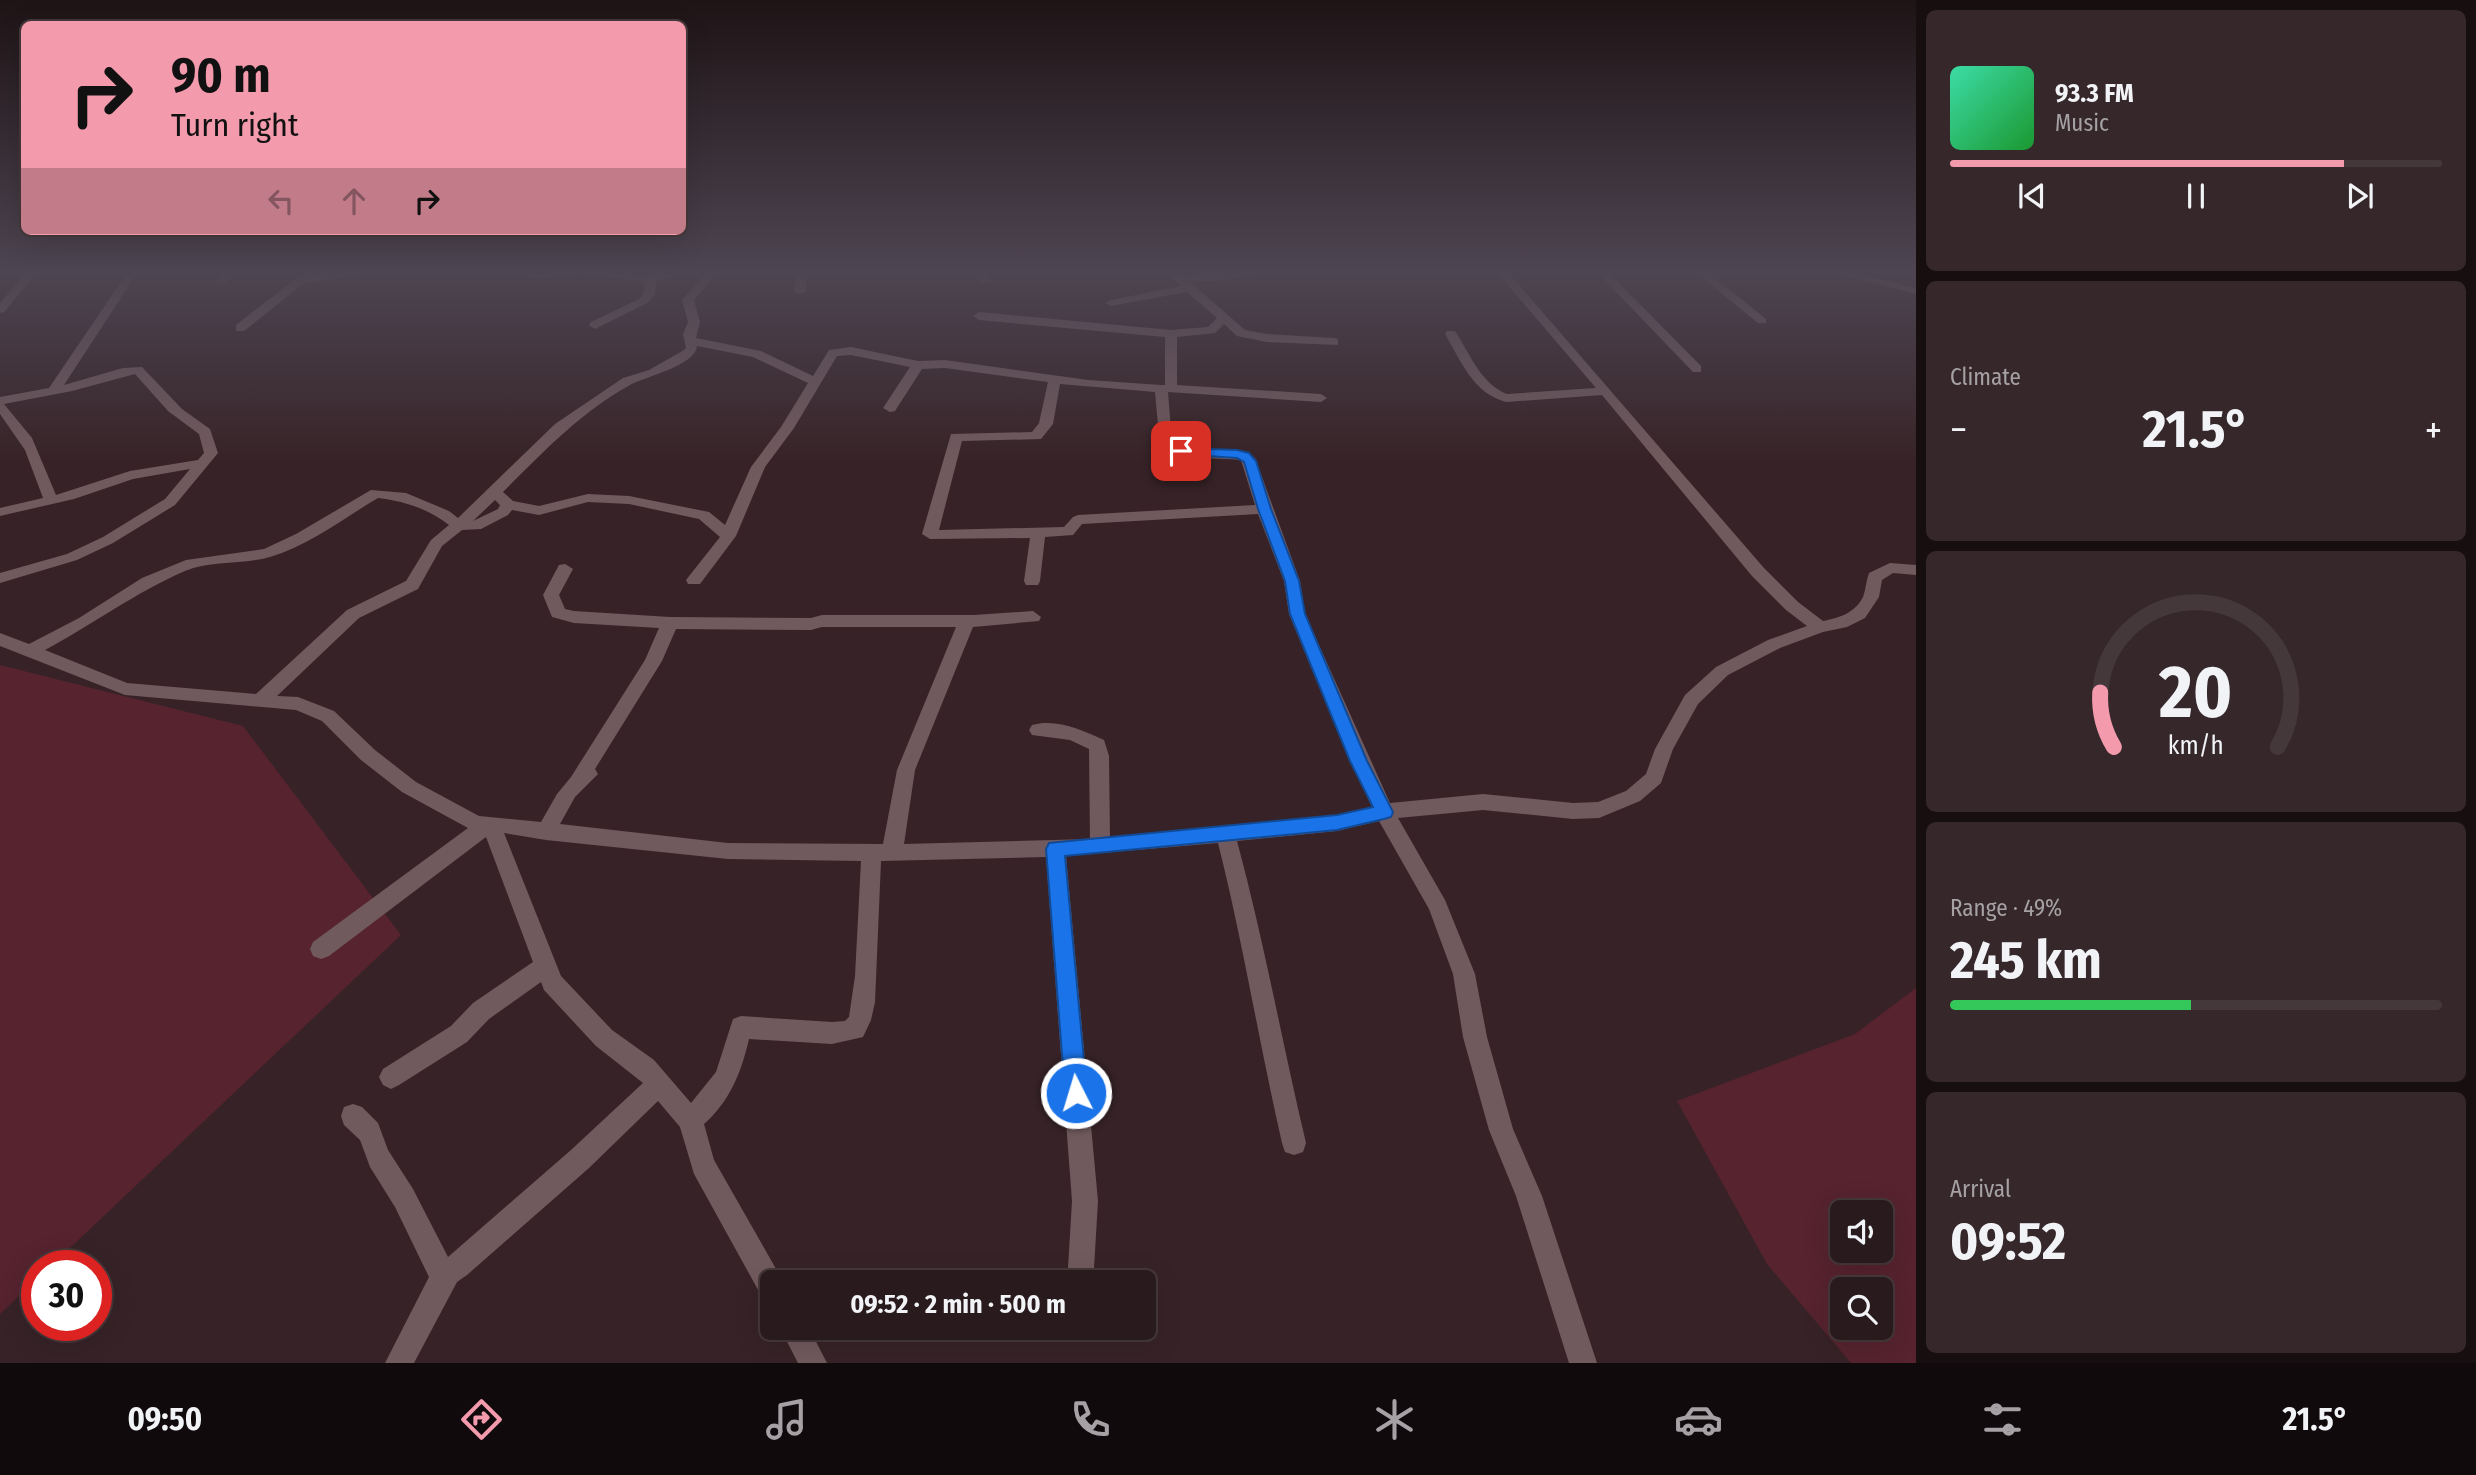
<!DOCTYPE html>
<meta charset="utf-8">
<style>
body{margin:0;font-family:"Fira Sans Condensed",sans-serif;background:#35272a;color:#f1f3f6;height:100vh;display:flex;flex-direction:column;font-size:26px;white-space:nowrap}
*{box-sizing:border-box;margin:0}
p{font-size:23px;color:#a5a1a4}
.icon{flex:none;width:38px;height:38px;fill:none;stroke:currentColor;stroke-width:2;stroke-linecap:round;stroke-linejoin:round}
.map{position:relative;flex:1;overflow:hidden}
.panel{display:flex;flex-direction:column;gap:10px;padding:10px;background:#170e10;width:560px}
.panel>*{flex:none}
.hud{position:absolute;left:21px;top:21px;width:665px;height:214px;border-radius:10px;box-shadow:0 7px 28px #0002,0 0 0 2px #45383b;background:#f39aac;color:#111;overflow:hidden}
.tools{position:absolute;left:1830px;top:1200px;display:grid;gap:14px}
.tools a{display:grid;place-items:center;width:63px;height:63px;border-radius:10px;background:#291a1d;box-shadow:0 7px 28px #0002,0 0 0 2px #45383b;font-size:35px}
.speed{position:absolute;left:21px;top:1250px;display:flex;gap:14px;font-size:35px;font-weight:700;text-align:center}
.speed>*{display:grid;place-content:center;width:91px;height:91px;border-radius:50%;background:#291a1d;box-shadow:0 7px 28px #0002,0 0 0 2px #45383b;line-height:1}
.speed .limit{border:10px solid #d22;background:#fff;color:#111}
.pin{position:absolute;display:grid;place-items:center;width:60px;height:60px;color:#fff;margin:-30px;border-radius:14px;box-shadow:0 4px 10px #0006}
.me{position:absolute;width:77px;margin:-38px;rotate:355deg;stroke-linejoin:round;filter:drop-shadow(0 0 5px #0008)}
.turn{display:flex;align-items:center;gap:24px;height:147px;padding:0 35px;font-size:32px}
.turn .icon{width:91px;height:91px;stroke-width:2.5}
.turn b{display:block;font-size:49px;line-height:60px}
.lanes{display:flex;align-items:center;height:66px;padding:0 35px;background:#0003;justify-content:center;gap:35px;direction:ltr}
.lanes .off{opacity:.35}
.big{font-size:52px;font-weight:700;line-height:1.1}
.panel .widget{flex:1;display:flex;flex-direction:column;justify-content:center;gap:10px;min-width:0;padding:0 24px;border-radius:10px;background:#35272a}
.panel .dial{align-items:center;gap:0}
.dial svg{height:182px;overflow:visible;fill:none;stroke:#45383b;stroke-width:7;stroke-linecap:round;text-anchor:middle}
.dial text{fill:#f1f3f6;stroke:none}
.song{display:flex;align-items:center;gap:21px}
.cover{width:84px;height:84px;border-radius:10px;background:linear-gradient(135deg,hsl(160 70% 55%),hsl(130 70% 35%))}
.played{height:7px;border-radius:4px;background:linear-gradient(90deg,#f39aac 80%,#45383b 80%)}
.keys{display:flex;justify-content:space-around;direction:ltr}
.heat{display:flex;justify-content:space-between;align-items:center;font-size:38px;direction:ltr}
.charge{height:10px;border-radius:5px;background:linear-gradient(90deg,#34c759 49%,#45383b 0)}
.trip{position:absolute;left:760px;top:1270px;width:396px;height:70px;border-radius:10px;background:#291a1d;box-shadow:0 7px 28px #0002,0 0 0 2px #45383b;font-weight:700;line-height:70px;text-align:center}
.tabs{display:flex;height:112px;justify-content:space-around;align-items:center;background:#100a0c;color:#a5a1a4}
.tabs .icon{width:49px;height:49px}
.tabs .current{color:#f39aac}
.tabs b{font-size:32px;color:#f1f3f6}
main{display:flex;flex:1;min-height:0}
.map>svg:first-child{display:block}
.green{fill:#56232f;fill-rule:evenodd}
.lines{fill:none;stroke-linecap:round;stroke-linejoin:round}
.minor{fill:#715a5e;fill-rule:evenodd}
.route{fill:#1a73e8;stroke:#114b97;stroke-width:2}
</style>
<main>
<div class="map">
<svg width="1916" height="1363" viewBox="0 0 1916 1363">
<rect width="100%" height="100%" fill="#372327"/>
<!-- green -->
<path class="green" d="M 0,665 L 243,726 L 401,935 L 52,1265 L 37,1265 L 37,1279 L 0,1314 Z
M 1916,988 L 1916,1363 L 1851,1363 L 1767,1264 L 1677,1101 L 1855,1034 ZM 1843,1213 L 1881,1213 L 1881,1251 L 1843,1251 ZM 1843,1290 L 1881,1290 L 1881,1328 L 1843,1328 Z"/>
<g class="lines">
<!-- minor -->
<path class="minor" d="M 28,270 L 39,270 L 4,312 L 0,313 L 0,303 Z
M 129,270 L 139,270 L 64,385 L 123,368 L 142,367 L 182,409 L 210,429 L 218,453 L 175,505 L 113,543 L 77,560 L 0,583 L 0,573 L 67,554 L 103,537 L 165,499 L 190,469 L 133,479 L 74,499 L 0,516 L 0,508 L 43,498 L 25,450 L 0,414 L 0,397 L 49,388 ZM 135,374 L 168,411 L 199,434 L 204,453 L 198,460 L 130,471 L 56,495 L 32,438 L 4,404 L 72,391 Z
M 228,270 L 240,270 L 225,283 L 217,283 L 217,279 Z
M 307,270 L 319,270 L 314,275 L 353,270 L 382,270 L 377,273 L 304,283 L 244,331 L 236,331 L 236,325 Z
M 520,270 L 544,273 L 602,270 L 642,276 L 679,270 L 669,278 L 656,281 L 655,295 L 647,303 L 595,329 L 589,325 L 591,322 L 639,299 L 643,294 L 645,282 L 582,274 L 537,279 L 527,276 Z
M 709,270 L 720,270 L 694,300 L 700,322 L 696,338 L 761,351 L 813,376 L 829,350 L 851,347 L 918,361 L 945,360 L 1088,380 L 1161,385 L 1165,385 L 1165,337 L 979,320 L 973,316 L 979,312 L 1171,330 L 1208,327 L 1217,318 L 1187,292 L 1111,306 L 1105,303 L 1111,300 L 1181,286 L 1164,270 L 1175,270 L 1181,275 L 1271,270 L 1266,273 L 1217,281 L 1189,281 L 1245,330 L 1267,334 L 1334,338 L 1338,339 L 1338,345 L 1267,342 L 1237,336 L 1224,324 L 1215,333 L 1177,337 L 1177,385 L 1321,394 L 1327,398 L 1321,402 L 1168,392 L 1172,442 L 1191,449 L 1245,452 L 1255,458 L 1300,581 L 1305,614 L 1390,803 L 1483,794 L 1573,803 L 1598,802 L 1626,791 L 1646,774 L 1655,749 L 1685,695 L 1716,667 L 1768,640 L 1807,626 L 1786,610 L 1752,576 L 1602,395 L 1506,402 C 1473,393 1461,361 1445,334 L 1447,331 L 1455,331 C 1470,354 1481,384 1507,394 L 1596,388 L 1495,270 L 1506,270 L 1764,568 L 1798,602 L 1823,621 C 1839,618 1855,613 1863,597 C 1866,589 1866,581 1869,573 L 1890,563 L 1916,565 L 1916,575 L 1893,573 L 1882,580 L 1879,597 L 1865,618 L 1847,627 L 1823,632 L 1780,648 L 1728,675 L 1698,704 L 1673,749 L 1661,783 L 1640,801 L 1599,818 L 1573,819 L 1483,810 L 1398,818 L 1445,900 L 1475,974 L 1487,1037 L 1513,1129 L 1542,1196 L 1597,1363 L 1569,1363 L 1516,1196 L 1489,1130 L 1463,1037 L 1453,974 L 1429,909 L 1379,821 L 1337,831 L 1237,841 C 1264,941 1282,1042 1306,1143 L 1303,1152 L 1294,1155 L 1285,1152 L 1282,1143 C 1259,1043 1243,942 1218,843 L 1066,856 L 1098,1201 L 1094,1268 L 1090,1277 L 1081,1281 L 1072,1277 L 1068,1268 L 1072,1201 L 1046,857 L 881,861 L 875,1002 L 871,1020 L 863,1037 L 832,1044 L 749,1039 C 741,1073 730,1101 704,1124 L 714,1160 L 784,1283 L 772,1283 L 772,1300 L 762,1297 L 694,1174 L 680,1127 L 658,1101 L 589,1168 L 467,1275 L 457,1282 L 414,1363 L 385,1363 L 429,1277 L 395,1207 L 370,1167 L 360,1140 L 344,1125 L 341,1116 L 344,1107 L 353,1104 L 362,1107 L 378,1123 L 388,1150 L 413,1189 L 448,1257 L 571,1150 L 643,1083 L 596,1046 L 544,990 L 541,982 L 489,1019 L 467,1042 L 399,1085 L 391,1089 L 383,1085 L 379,1077 L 383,1069 L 451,1026 L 473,1003 L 533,962 L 486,837 L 329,956 L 321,959 L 313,956 L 310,949 L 313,942 L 468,828 L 402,792 L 361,760 L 322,721 L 296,710 L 125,695 L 0,646 L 0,633 L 29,644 L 79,618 L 142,578 L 186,560 L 264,549 L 296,534 L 371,490 L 406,493 L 449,511 L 458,518 L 555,424 L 623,378 L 649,370 L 684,350 L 686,348 L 683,334 L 688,322 L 682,300 ZM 697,346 L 753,357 L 808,383 L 781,427 L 751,467 L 725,525 L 709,512 L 629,496 L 588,494 L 539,506 L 513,501 L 503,492 C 542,453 581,412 630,385 C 646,376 695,366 697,346 ZM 851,355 L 910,367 L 883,408 L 890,412 L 895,411 L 922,369 L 945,368 L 1048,382 L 1039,423 L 1032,432 L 951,434 L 922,534 L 930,539 L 1030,538 L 1024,581 L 1026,585 L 1038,585 L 1040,581 L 1045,537 L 1073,535 L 1082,524 L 1258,514 L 1284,581 L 1289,614 L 1350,761 L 1372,807 L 1337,815 L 1110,838 L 1109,756 L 1104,740 C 1082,730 1056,718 1032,725 L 1029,730 L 1032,735 L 1070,740 L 1089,749 L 1090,839 L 904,844 L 915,770 L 973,627 L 1039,621 L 1041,617 L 1033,611 L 974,615 L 822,615 L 811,618 L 670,617 L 574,611 L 565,609 L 559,595 L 573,569 L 565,564 L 559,565 L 543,595 L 552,617 L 574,623 L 659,628 L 645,660 L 571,777 L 557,794 L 541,822 L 479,816 L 416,782 L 375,750 L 334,711 L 298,697 L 277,696 L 359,618 L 418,589 L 442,546 L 462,530 L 481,529 L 508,515 L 512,510 L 539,515 L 588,502 L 629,504 L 699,519 L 720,537 L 686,580 L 688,584 L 700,584 L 736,536 L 765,467 L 794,428 L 837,356 ZM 1060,384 L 1155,392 L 1160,447 C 1183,462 1214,457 1241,460 L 1255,505 L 1078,515 L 1073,517 L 1064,527 L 939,530 L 962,441 L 1041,439 L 1053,424 ZM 378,498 C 404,501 429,509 449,525 L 431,540 L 406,581 L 347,610 L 256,694 L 127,683 L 45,650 C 92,625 136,592 185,571 C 211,560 243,565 270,557 C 308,546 344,518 378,498 ZM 495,500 L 500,505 L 498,509 L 473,521 ZM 822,627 L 956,627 L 897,770 L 883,844 L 728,843 L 560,824 L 575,797 L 598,774 L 595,769 L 662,661 L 676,629 L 811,630 ZM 504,833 L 546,840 L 728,859 L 861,861 L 855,976 L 849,1017 L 845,1021 L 832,1022 L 741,1016 L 733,1019 L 716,1072 L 691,1103 L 654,1060 L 612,1030 L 561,976 Z
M 797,270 L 807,270 L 806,291 L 800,294 L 794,291 Z
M 971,270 L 982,270 L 991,281 L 981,283 Z
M 1595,270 L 1606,270 L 1701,366 L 1701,372 L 1693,372 Z
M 1693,270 L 1705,270 L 1766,319 L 1766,323 L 1758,323 Z
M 1824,270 L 1842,270 L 1916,288 L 1916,294 Z
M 780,1328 L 809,1328 L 827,1363 L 798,1363 Z"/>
</g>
<!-- sky -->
<linearGradient id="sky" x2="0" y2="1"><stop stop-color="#1e1315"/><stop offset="0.59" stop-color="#4d4552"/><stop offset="1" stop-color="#4d4552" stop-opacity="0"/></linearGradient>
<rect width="1916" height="461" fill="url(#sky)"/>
<!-- route -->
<path class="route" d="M 1181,448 L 1237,450 L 1249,453 L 1256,461 L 1271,509 L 1299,581 L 1305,614 L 1367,761 L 1393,812 L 1391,817 L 1384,819 L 1337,830 L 1065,856 L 1087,1093 L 1084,1101 L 1076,1104 L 1068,1101 L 1065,1093 L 1046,849 L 1049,843 L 1337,815 L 1373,807 L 1350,761 L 1290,614 L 1285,581 L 1258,509 L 1244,462 L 1237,458 L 1176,454 L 1175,451 Z"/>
</svg>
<div class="tools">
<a><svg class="icon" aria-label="sound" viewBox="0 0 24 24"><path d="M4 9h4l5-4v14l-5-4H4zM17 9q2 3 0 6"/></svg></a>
<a><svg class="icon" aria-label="search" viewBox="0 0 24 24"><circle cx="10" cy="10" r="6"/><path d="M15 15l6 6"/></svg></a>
</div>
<div class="speed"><div class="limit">30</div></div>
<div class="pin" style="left:1181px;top:451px;background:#d93025"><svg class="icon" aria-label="arrive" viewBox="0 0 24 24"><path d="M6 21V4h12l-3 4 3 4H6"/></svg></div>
<svg class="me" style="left:1076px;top:1093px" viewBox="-20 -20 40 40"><circle r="17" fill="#1a73e8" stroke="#fff" stroke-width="3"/><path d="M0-11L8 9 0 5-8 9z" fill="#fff"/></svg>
<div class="trip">09:52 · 2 min · 500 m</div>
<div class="hud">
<div class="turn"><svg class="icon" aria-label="right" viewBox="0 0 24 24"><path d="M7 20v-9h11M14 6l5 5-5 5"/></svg><div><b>90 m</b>Turn right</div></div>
<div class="lanes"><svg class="icon off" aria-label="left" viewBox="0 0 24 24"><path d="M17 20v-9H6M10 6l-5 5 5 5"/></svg><svg class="icon off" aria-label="ahead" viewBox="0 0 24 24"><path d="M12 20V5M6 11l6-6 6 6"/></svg><svg class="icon" aria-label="right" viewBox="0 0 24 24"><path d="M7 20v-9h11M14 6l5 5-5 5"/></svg></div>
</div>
</div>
<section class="panel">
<div class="widget">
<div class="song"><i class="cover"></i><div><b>93.3 FM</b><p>Music</p></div></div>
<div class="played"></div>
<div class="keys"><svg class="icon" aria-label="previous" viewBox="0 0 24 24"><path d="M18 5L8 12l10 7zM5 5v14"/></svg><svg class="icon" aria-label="pause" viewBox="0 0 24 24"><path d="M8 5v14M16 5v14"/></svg><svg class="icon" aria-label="next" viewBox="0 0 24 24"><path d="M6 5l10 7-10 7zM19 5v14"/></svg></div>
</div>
<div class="widget"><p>Climate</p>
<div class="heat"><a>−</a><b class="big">21.5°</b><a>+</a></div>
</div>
<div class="widget dial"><svg viewBox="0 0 100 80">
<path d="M14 69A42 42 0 1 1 86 69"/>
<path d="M14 69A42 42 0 0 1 8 45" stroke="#f39aac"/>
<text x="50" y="56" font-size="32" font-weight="700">20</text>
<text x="50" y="72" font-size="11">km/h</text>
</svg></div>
<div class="widget"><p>Range · 49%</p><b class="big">245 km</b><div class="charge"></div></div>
<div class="widget"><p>Arrival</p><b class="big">09:52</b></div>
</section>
</main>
<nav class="tabs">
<b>09:50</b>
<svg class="icon current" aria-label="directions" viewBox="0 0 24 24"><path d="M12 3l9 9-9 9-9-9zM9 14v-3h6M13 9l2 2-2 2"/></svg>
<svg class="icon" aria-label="music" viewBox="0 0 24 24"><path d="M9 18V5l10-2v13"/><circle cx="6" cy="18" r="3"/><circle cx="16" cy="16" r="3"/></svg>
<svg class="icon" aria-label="phone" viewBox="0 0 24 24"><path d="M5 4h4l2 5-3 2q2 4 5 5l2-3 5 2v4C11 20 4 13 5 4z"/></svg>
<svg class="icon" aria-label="climate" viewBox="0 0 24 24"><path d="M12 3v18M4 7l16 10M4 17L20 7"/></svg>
<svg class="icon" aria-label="car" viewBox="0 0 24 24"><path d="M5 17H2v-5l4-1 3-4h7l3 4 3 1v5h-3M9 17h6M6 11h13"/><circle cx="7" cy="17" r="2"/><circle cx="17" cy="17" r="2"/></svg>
<svg class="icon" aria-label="filters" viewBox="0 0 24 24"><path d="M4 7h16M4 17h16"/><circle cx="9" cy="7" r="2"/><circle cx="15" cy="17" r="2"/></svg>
<b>21.5°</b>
</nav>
